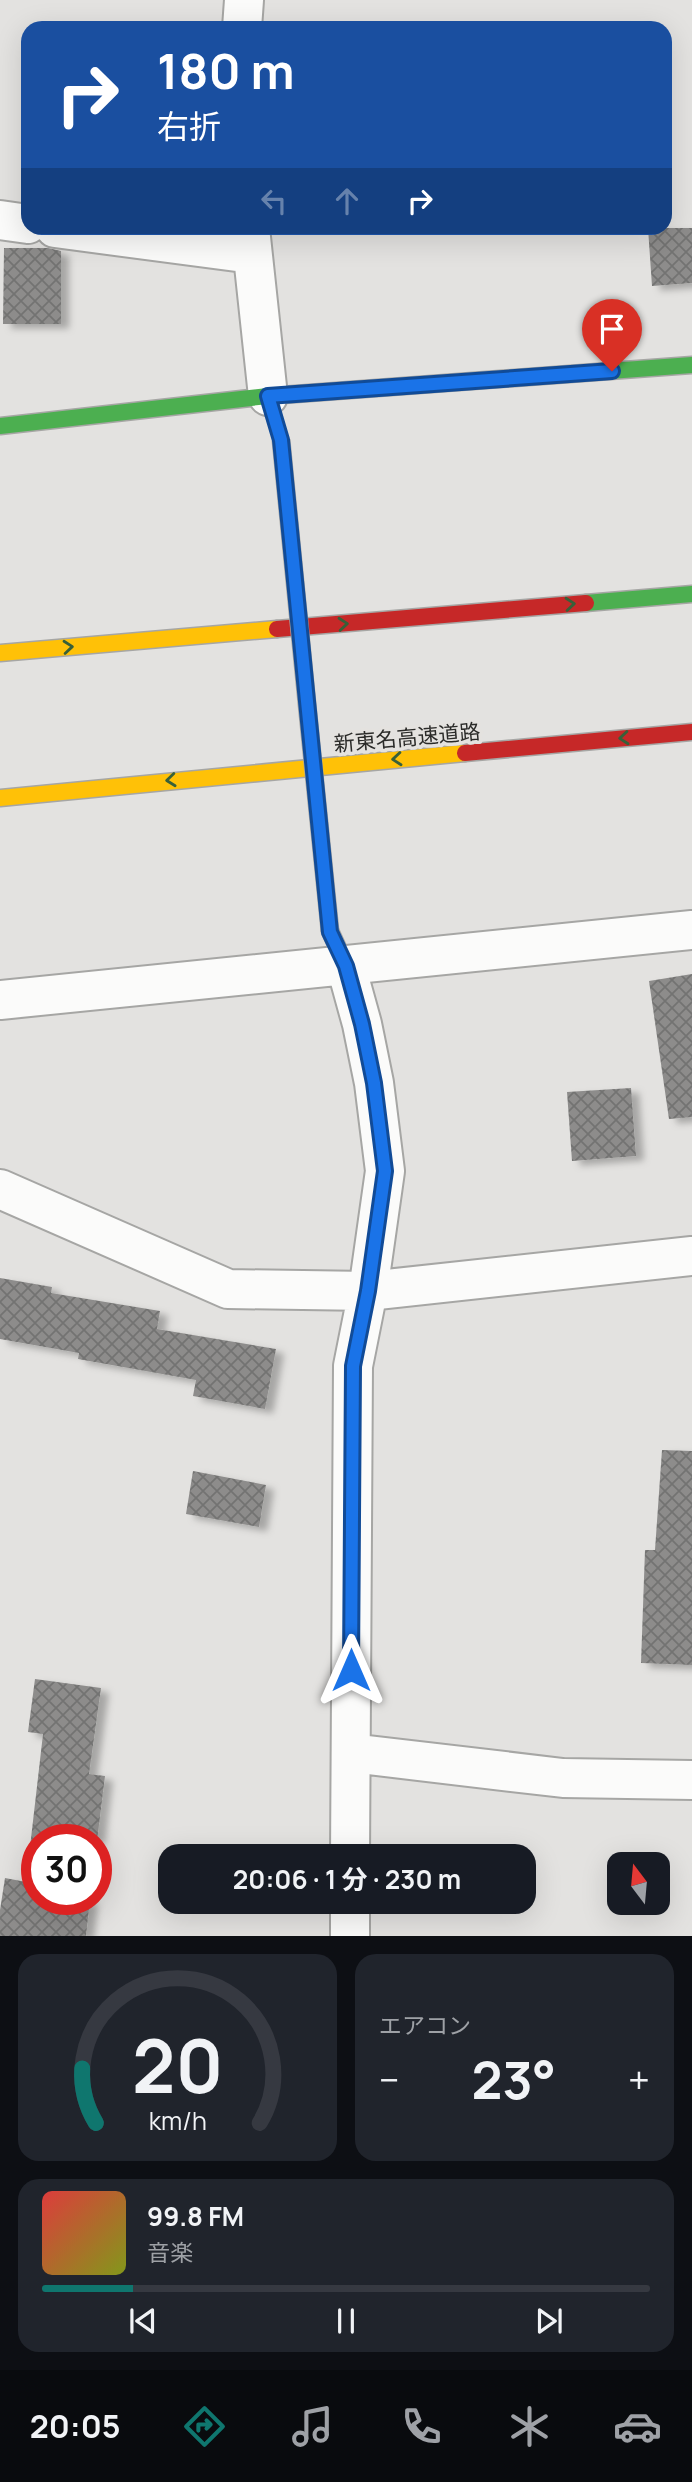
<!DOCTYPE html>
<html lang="ja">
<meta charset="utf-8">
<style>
body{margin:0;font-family:Manrope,"Noto Sans JP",sans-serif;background:#20242c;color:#f1f3f6;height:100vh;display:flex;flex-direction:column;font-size:26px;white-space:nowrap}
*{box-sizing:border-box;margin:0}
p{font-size:23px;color:#9ea1a6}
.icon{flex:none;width:38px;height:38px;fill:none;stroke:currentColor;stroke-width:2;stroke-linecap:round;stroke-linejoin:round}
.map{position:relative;height:1936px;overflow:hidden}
.sheet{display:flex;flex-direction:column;gap:18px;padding:18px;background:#0d0f14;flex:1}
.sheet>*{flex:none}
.hud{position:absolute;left:21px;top:21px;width:651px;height:214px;border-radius:21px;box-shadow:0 7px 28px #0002;background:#1a4fa0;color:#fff;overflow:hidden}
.needle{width:46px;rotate:344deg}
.tools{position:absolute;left:607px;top:1852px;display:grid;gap:14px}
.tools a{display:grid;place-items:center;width:63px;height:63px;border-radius:14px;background:#171b24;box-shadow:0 7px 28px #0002;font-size:35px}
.speed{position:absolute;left:21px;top:1824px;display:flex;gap:14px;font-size:35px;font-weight:700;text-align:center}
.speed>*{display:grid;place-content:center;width:91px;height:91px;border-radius:50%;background:#171b24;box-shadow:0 7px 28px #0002;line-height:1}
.speed .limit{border:10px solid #d22;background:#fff;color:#111}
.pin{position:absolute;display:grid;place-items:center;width:60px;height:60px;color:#fff;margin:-72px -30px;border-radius:50% 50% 50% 0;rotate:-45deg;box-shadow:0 0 7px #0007}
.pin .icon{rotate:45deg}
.me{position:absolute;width:77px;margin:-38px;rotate:0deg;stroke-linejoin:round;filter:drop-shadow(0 0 5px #0008)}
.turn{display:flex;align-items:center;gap:24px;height:147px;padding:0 21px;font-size:32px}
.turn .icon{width:91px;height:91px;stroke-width:2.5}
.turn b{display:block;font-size:49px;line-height:60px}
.lanes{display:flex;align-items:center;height:66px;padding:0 21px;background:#0003;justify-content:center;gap:35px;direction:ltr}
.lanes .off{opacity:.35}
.big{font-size:52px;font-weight:700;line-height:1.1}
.sheet .tile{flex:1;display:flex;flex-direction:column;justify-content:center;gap:10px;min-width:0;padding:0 24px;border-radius:21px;background:#20242c}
.sheet .dial{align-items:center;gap:0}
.dial svg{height:182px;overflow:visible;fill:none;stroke:#363941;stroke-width:7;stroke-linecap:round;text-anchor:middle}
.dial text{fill:#f1f3f6;stroke:none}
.song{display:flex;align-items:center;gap:21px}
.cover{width:84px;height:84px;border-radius:10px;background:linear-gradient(135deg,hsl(0 70% 55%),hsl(70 70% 35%))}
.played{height:7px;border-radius:4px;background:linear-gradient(90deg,#0f766e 15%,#363941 15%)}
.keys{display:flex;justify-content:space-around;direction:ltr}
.heat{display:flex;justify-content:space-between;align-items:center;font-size:38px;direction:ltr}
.sheet .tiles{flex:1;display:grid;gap:18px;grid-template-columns:1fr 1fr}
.tile:last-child{grid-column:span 2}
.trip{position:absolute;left:158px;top:1844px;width:378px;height:70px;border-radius:21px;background:#171b24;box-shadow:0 7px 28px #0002;font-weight:700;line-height:70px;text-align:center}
.tabs{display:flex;height:112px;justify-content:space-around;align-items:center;background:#090b0e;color:#9ea1a6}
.tabs .icon{width:49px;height:49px}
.tabs .on{color:#0f766e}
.tabs b{font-size:32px;color:#f1f3f6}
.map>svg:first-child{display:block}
.building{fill:url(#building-cross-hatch);filter:url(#shadow)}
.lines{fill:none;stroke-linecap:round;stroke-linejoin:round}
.street-casing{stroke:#a6a6a4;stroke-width:42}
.fast-casing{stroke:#a6a6a4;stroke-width:19}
.slow-casing{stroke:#a6a6a4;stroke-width:19}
.jam-casing{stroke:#a6a6a4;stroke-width:19}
.street{stroke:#fbfbfa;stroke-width:38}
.fast{stroke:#4caf50;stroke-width:16}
.slow{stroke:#ffc107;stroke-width:16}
.jam{stroke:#c62828;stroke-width:16}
.fast-bridge-casing{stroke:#a6a6a4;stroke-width:19;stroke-linecap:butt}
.slow-bridge-casing{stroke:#a6a6a4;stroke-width:19;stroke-linecap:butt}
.fast-bridge{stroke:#4caf50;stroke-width:16}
.slow-bridge{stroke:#ffc107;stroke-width:16}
.oneway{stroke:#386039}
.route-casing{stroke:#114b97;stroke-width:18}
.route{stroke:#1a73e8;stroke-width:12}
.labels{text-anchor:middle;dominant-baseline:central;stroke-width:7;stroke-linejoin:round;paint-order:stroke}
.street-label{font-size:21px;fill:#2b2b29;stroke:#e4e2df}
</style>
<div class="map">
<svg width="692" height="1936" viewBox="0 0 692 1936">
<defs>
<pattern id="building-cross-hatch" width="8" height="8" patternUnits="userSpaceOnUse" patternTransform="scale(1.75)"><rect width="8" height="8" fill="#8d8c8b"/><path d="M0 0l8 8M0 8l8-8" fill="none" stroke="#737372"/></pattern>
<filter id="shadow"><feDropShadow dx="8" dy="4.5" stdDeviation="3.5" flood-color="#0004"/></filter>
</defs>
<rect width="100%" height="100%" fill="#e3e2e0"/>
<!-- building -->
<path class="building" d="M 648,228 L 692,228 L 692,283 L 652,286 Z
M 4,248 L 48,248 L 61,251 L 61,324 L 3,324 Z
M 692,974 L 692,1117 L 669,1119 L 649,981 Z
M 631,1088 L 636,1156 L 572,1161 L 567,1092 Z
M 0,1278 L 52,1287 L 51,1293 L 160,1311 L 157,1329 L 276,1349 L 265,1409 L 193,1396 L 196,1380 L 78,1359 L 79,1353 L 0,1339 Z
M 662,1450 L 692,1451 L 692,1665 L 641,1663 L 645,1550 L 655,1550 Z
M 193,1471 L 266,1485 L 259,1527 L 186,1514 Z
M 35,1679 L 101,1688 L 89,1774 L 105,1776 L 96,1849 L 96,1839 L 37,1839 L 37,1899 L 90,1899 L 86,1936 L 0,1936 L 0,1910 L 5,1878 L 26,1882 L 43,1734 L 28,1732 Z"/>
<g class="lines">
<defs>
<path id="street" d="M 242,28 L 244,0
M 0,220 L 28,224
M 55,228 L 252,254
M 250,228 L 268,396
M 346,966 L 362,1024 L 374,1083 L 385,1171 L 368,1291 L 353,1366 L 350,1857
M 0,1000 L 692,930
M 0,1189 L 228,1289 L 368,1291 L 692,1256
M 351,1753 L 563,1778 L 692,1780
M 350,1936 L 350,1902"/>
<path id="fast" d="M 0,426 L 268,396 L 692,365
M 586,603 L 692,594"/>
<path id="slow" d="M 0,653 L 277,629
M 0,798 L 465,753"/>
<path id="jam" d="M 277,629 L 586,603
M 465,753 L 692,732
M 330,931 L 346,966"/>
</defs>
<!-- street casing -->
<use href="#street" class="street-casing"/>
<!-- fast casing -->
<use href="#fast" class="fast-casing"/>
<!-- slow casing -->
<use href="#slow" class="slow-casing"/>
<!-- jam casing -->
<use href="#jam" class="jam-casing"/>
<!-- street -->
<use href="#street" class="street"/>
<!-- fast -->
<use href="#fast" class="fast"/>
<!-- slow -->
<use href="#slow" class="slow"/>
<!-- jam -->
<use href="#jam" class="jam"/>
<defs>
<path id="fast-bridge" d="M 308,714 L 330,931"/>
<path id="slow-bridge" d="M 281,440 L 308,714"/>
</defs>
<!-- fast-bridge casing -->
<use href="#fast-bridge" class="fast-bridge-casing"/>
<!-- slow-bridge casing -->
<use href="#slow-bridge" class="slow-bridge-casing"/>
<!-- fast-bridge -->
<use href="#fast-bridge" class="fast-bridge"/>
<!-- slow-bridge -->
<use href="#slow-bridge" class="slow-bridge"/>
</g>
<!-- one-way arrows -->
<defs><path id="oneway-chevron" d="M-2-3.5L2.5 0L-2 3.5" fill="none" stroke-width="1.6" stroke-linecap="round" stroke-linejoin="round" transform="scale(1.75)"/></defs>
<g class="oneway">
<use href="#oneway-chevron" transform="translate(570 604) rotate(-5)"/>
<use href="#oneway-chevron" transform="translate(343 624) rotate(-5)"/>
<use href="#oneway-chevron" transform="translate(68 647) rotate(-5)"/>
<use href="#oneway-chevron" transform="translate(624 738) rotate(175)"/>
<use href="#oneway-chevron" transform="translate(397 759) rotate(175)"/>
<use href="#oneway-chevron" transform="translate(171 780) rotate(174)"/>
</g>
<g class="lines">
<defs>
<path id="route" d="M 351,1670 L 353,1366 L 368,1291 L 385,1171 L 374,1083 L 362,1024 L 346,966 L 330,932 L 281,440 L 268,396 L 612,371"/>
</defs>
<!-- route casing -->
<use href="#route" class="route-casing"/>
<!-- route -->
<use href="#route" class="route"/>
</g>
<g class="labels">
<!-- street labels -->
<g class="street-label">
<text transform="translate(407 737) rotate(-5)">新東名高速道路</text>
</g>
</g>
</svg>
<div class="tools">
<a><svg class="needle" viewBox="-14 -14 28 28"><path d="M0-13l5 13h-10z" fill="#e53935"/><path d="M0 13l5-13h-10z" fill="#9ea1a6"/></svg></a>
</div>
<div class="speed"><div class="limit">30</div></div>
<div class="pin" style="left:612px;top:371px;background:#d93025"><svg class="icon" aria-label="arrive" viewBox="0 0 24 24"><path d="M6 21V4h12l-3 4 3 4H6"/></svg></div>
<svg class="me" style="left:351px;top:1670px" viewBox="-20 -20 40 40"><path d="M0-17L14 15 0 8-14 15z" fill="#1a73e8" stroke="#fff" stroke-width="4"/></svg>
<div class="trip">20:06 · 1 分 · 230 m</div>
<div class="hud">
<div class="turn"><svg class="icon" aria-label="right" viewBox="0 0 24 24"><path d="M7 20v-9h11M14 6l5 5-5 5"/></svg><div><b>180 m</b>右折</div></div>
<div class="lanes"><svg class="icon off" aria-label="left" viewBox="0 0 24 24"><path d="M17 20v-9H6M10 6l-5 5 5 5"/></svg><svg class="icon off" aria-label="ahead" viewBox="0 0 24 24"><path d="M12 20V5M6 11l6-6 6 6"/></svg><svg class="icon" aria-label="right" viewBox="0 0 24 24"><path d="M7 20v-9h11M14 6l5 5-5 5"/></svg></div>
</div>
</div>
<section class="sheet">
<div class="tiles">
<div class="tile dial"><svg viewBox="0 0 100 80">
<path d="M14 69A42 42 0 1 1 86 69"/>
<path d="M14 69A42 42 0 0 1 8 45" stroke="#0f766e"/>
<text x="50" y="56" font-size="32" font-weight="700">20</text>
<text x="50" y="72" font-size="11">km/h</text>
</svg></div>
<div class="tile"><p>エアコン</p>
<div class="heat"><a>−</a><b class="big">23°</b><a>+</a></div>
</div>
<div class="tile">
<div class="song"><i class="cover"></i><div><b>99.8 FM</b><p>音楽</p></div></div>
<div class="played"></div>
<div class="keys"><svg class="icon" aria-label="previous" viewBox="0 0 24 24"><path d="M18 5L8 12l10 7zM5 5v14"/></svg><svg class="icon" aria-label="pause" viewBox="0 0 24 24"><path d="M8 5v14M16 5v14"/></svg><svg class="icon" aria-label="next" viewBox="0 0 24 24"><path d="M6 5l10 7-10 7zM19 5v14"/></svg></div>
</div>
</div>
</section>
<nav class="tabs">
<b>20:05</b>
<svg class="icon on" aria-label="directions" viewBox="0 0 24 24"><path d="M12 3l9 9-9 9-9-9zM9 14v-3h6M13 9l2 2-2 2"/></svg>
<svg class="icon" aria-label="music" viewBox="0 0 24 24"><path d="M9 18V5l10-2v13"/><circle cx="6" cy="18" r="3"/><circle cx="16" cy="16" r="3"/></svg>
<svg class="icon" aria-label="phone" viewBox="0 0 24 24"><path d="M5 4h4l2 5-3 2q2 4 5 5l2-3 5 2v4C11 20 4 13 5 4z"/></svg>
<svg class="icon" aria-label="climate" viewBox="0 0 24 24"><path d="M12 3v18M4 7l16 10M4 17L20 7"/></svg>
<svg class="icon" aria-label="car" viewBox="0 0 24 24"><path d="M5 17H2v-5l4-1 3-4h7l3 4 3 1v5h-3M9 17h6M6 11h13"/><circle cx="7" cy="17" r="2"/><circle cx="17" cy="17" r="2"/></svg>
</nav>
